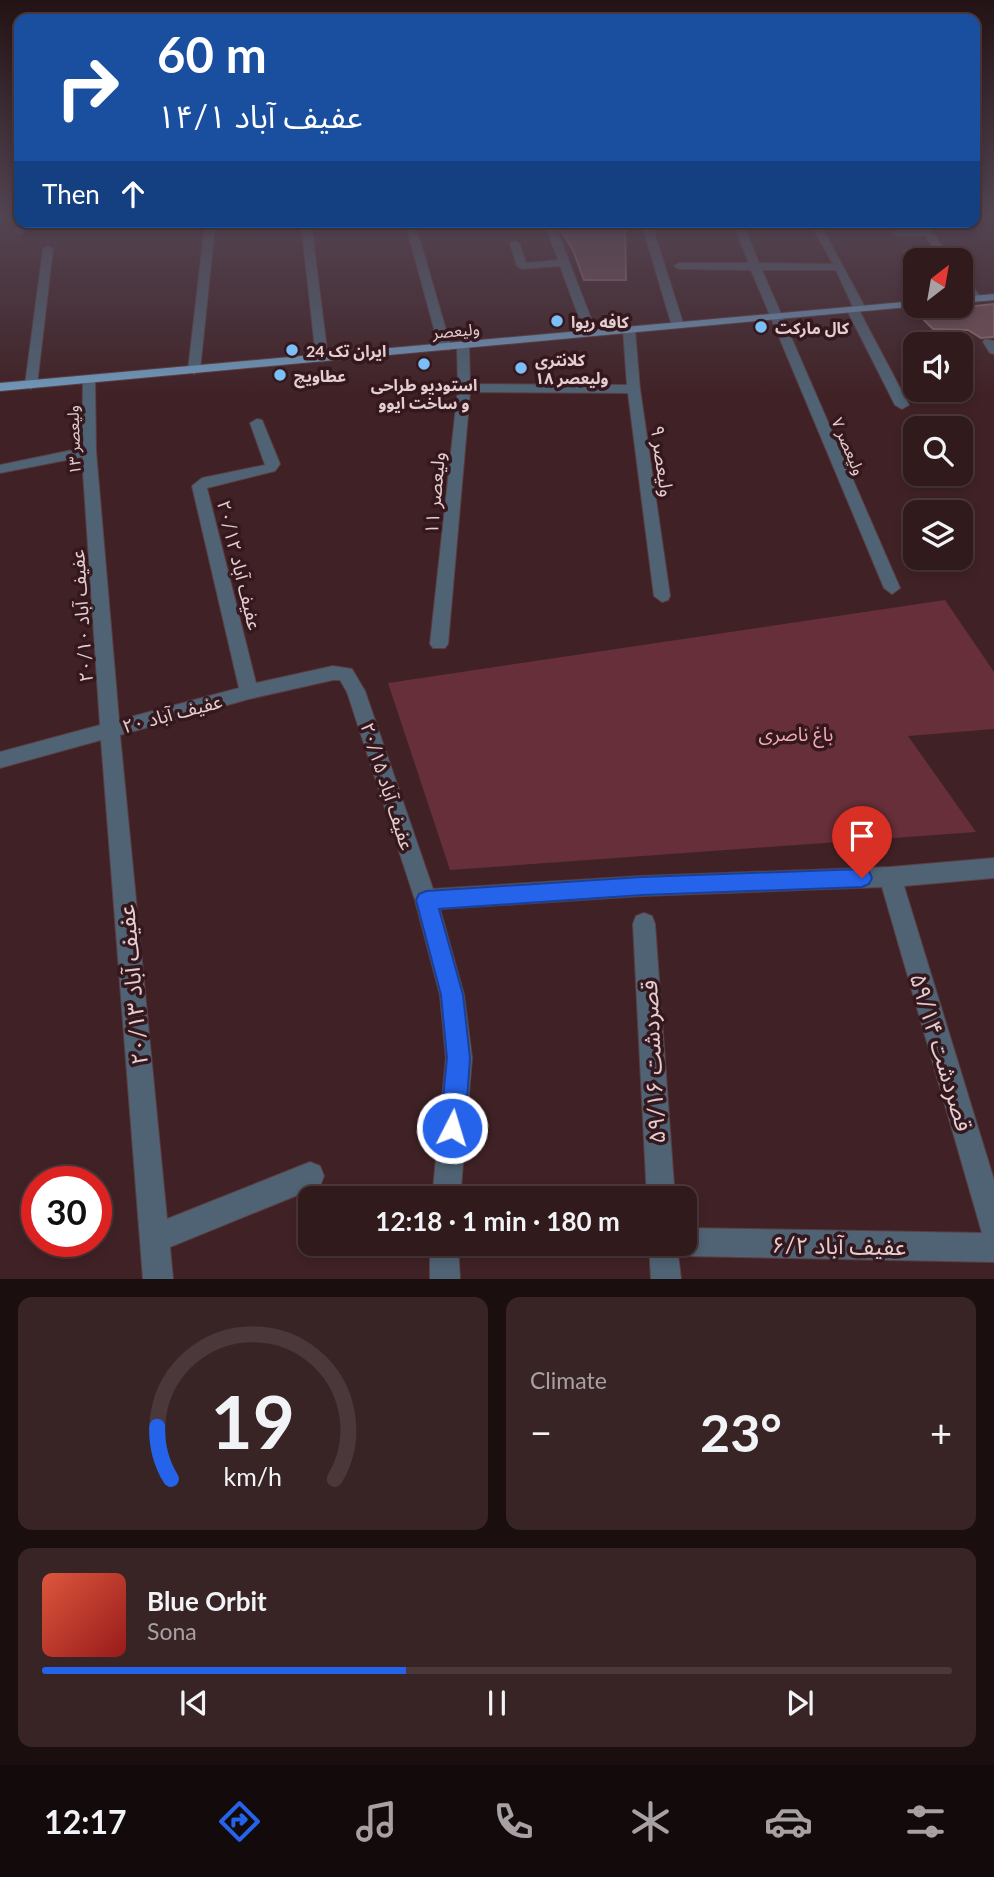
<!DOCTYPE html>
<meta charset="utf-8">
<style>
body{margin:0;font-family:Lato,"Noto Sans Arabic",sans-serif;background:#382325;color:#f1f3f6;height:100vh;display:flex;flex-direction:column;font-size:26px;white-space:nowrap}
*{box-sizing:border-box;margin:0}
p{font-size:23px;color:#a8a1a3}
.icon{flex:none;width:38px;height:38px;fill:none;stroke:currentColor;stroke-width:2;stroke-linecap:round;stroke-linejoin:round}
.map{position:relative;height:1279px;overflow:hidden}
.side{display:flex;flex-direction:column;gap:18px;padding:18px;background:#1a0e0f;flex:1}
.side>*{flex:none}
.top-card{position:absolute;left:14px;top:14px;width:966px;height:214px;border-radius:14px;box-shadow:0 4px 10px #0003,0 0 0 2px #4b383b;background:#1a4fa0;color:#fff;overflow:hidden}
.needle{width:46px;rotate:31deg}
.fabs{position:absolute;left:903px;top:248px;display:grid;gap:14px}
.fabs a{display:grid;place-items:center;width:70px;height:70px;border-radius:14px;background:#301a1c;box-shadow:0 4px 10px #0003,0 0 0 2px #4b383b;font-size:35px}
.speed{position:absolute;left:21px;top:1166px;display:flex;gap:14px;font-size:35px;font-weight:700;text-align:center}
.speed>*{display:grid;place-content:center;width:91px;height:91px;border-radius:50%;background:#301a1c;box-shadow:0 4px 10px #0003,0 0 0 2px #4b383b;line-height:1}
.speed .limit{border:10px solid #d22;background:#fff;color:#111}
.pin{position:absolute;display:grid;place-items:center;width:60px;height:60px;color:#fff;margin:-72px -30px;border-radius:50% 50% 50% 0;rotate:-45deg;box-shadow:0 0 7px #0007}
.pin .icon{rotate:45deg}
.me{position:absolute;width:77px;margin:-38px;rotate:5deg;stroke-linejoin:round;filter:drop-shadow(0 0 5px #0008)}
.turn{display:flex;align-items:center;gap:24px;height:147px;padding:0 28px;font-size:32px}
.turn .icon{width:91px;height:91px;stroke-width:2.5}
.turn b{display:block;font-size:49px;line-height:60px}
.then{display:flex;align-items:center;height:66px;padding:0 28px;background:#0003;gap:14px;font-size:26px}
.big{font-size:52px;font-weight:700;line-height:1.1}
.side .card{flex:1;display:flex;flex-direction:column;justify-content:center;gap:10px;min-width:0;padding:0 24px;border-radius:14px;background:#382325}
.side .dial{align-items:center;gap:0}
.dial svg{height:182px;overflow:visible;fill:none;stroke:#4b383b;stroke-width:7;stroke-linecap:round;text-anchor:middle}
.dial text{fill:#f1f3f6;stroke:none}
.song{display:flex;align-items:center;gap:21px}
.cover{width:84px;height:84px;border-radius:10px;background:linear-gradient(135deg,hsl(10 70% 55%),hsl(0 70% 35%))}
.played{height:7px;border-radius:4px;background:linear-gradient(90deg,#2563eb 40%,#4b383b 40%)}
.keys{display:flex;justify-content:space-around;direction:ltr}
.heat{display:flex;justify-content:space-between;align-items:center;font-size:38px;direction:ltr}
.side .tiles{flex:1;display:grid;gap:18px;grid-template-columns:1fr 1fr}
.card:last-child{grid-column:span 2}
.trip{position:absolute;left:298px;top:1186px;width:399px;height:70px;border-radius:14px;background:#301a1c;box-shadow:0 4px 10px #0003,0 0 0 2px #4b383b;font-weight:700;line-height:70px;text-align:center}
.dock{display:flex;height:112px;justify-content:space-around;align-items:center;background:#130a0b;color:#a8a1a3}
.dock .icon{width:49px;height:49px}
.dock .active{color:#2563eb}
.dock b{font-size:32px;color:#f1f3f6}
.map>svg:first-child{display:block}
.green{fill:#672f39}
.building{fill:#725055;stroke:#916d71;stroke-width:2}
.lines{fill:none;stroke-linecap:round;stroke-linejoin:round}
.minor-casing{stroke:#5a3e41;stroke-width:2}
.major-casing{stroke:#5a3e41;stroke-width:2}
.minor{fill:#4f6374;fill-rule:evenodd}
.major{fill:#7098bb;fill-rule:evenodd}
.route{fill:#2563eb;stroke:#184099;stroke-width:2}
.poi-dot{fill:#7abff8;stroke:#35181d;stroke-width:2.5}
.labels{text-anchor:middle;dominant-baseline:central;stroke-width:7;stroke-linejoin:round;paint-order:stroke}
.far-poi-label{font-size:16px;font-weight:bold;fill:#e3ced0;stroke:#35181d;text-anchor:start}
.far-street-label{font-size:16px;fill:#e3ced0;stroke:#35181d}
.street-label{font-size:19px;fill:#e3ced0;stroke:#35181d}
.park-label{font-size:19px;fill:#f4aab3;stroke:#35181d}
.near-street-label{font-size:23px;fill:#e3ced0;stroke:#35181d}
</style>
<div class="map">
<svg width="994" height="1279" viewBox="0 0 994 1279">
<rect width="100%" height="100%" fill="#402226"/>
<!-- green -->
<path class="green" d="M 945,600 L 994,672 L 994,729 L 908,736 L 976,832 L 450,870 L 388,683 Z"/>
<!-- building -->
<path class="building" d="M 625,225 L 626,280 L 584,280 L 573,250 L 560,229 Z
M 994,304 L 994,337 L 981,338 L 968,330 L 933,329 L 916,312 Z"/>
<g class="lines">
<defs>
<path id="minor" d="M 20,222 L 30,222 L 22,234 L 19,235 L 14,232 Z
M 227,222 L 215,226 L 200,370 L 194,374 L 188,370 L 205,223 Z
M 301,222 L 311,222 L 328,358 L 322,362 L 316,358 Z
M 405,222 L 436,222 L 416,226 L 451,347 L 449,350 L 439,347 Z
M 544,222 L 554,222 L 597,334 L 595,336 L 585,334 L 560,266 L 522,269 L 517,266 L 510,244 L 515,241 L 520,244 L 526,263 L 558,260 Z
M 641,222 L 651,222 L 684,326 L 682,328 L 672,326 Z
M 809,222 L 819,222 L 866,309 L 860,312 L 909,405 L 902,409 L 895,405 L 847,310 L 853,307 L 836,270 L 762,270 L 900,588 L 892,594 L 884,588 L 751,270 L 679,269 L 674,266 L 679,263 L 749,263 L 736,231 L 741,228 L 746,231 L 759,263 L 833,264 Z
M 915,222 L 925,222 L 953,261 L 943,261 L 938,254 L 905,253 L 904,251 L 909,248 L 934,248 L 925,236 L 896,236 L 891,233 L 896,230 L 921,230 Z
M 48,246 L 53,249 L 37,385 L 31,389 L 25,385 L 43,249 Z
M 961,275 L 965,276 L 982,299 L 980,301 L 972,301 L 961,285 Z
M 629,327 L 635,330 L 640,389 L 670,596 L 668,600 L 662,602 L 654,596 L 628,393 L 470,392 L 448,644 L 445,648 L 433,648 L 430,644 L 458,388 L 457,345 L 463,341 L 469,345 L 470,384 L 627,385 L 623,330 Z
M 985,339 L 994,341 L 994,354 L 990,353 L 983,342 Z
M 89,376 L 95,380 L 96,451 L 119,720 L 239,688 L 192,486 L 202,478 L 265,465 L 250,423 L 257,419 L 262,420 L 280,464 L 275,471 L 207,488 L 256,683 L 333,666 L 352,669 L 365,691 L 433,889 L 642,876 L 890,867 L 994,858 L 994,878 L 904,886 L 994,1180 L 994,1262 L 684,1256 L 678,1254 L 681,1279 L 651,1279 L 649,1244 L 684,1244 L 684,1228 L 982,1233 L 882,887 L 642,896 L 440,909 L 464,995 L 472,1058 L 460,1199 L 432,1199 L 446,1058 L 440,995 L 415,900 L 347,692 L 340,680 L 333,680 L 249,699 L 120,735 L 167,1219 L 310,1162 L 320,1166 L 324,1176 L 320,1186 L 170,1247 L 173,1279 L 143,1279 L 101,740 L 0,768 L 0,752 L 100,725 L 82,457 L 0,473 L 0,465 L 82,448 L 83,380 Z
M 644,913 L 652,916 L 655,924 L 675,1199 L 647,1199 L 633,924 L 636,916 Z
M 430,1244 L 458,1244 L 460,1279 L 430,1279 Z"/>
<path id="major" d="M 994,294 L 994,300 L 961,303 L 961,297 Z
M 915,301 L 915,306 L 919,306 L 0,391 L 0,383 Z"/>
</defs>
<!-- minor casing -->
<use href="#minor" class="minor-casing"/>
<!-- major casing -->
<use href="#major" class="major-casing"/>
<!-- minor -->
<use href="#minor" class="minor"/>
<!-- major -->
<use href="#major" class="major"/>
</g>
<!-- sky -->
<linearGradient id="sky" x2="0" y2="1"><stop stop-color="#231315"/><stop offset="0.55" stop-color="#534452"/><stop offset="1" stop-color="#534452" stop-opacity="0"/></linearGradient>
<rect width="994" height="396" fill="url(#sky)"/>
<!-- route -->
<path class="route" d="M 862,869 L 869,871 L 872,878 L 869,884 L 862,887 L 642,895 L 439,909 L 463,995 L 470,1058 L 465,1128 L 461,1137 L 452,1141 L 444,1137 L 440,1128 L 447,1058 L 441,995 L 416,900 L 419,894 L 426,891 L 642,877 Z"/>
<!-- markers -->
<g class="poi-dot">
<circle cx="557" cy="321" r="7"/>
<circle cx="761" cy="327" r="7"/>
<circle cx="292" cy="350" r="7"/>
<circle cx="424" cy="364" r="7"/>
<circle cx="521" cy="368" r="7"/>
<circle cx="280" cy="375" r="7"/>
</g>
<g class="labels">
<!-- far-poi labels -->
<g class="far-poi-label">
<text x="571" y="321">کافه ریوا</text>
<text x="775" y="327">کال مارکت</text>
<text x="306" y="350">ایران تک 24</text>
<text x="535" y="359">کلانتری<tspan x="535" dy="18">۱۸ ولیعصر</tspan></text>
<text x="294" y="375">عطاویچ</text>
<text x="424" y="384" text-anchor="middle">استودیو طراحی<tspan x="424" dy="18">و ساخت ایوو</tspan></text>
</g>
<!-- far-street labels -->
<g class="far-street-label">
<text transform="translate(456 330) rotate(-5)">ولیعصر</text>
<text transform="translate(73 440) rotate(-92)">۱۳ ولیعصر</text>
<text transform="translate(849 446) rotate(67)">۷ ولیعصر</text>
</g>
<!-- street labels -->
<g class="street-label">
<text transform="translate(663 461) rotate(82)">۹ ولیعصر</text>
<text transform="translate(434 493) rotate(-85)">۱۱ ولیعصر</text>
<text transform="translate(240 565) rotate(76)">عفیف آباد ۲۰/۱۲</text>
<text transform="translate(81 616) rotate(-94)">عفیف آباد ۲۰/۱۰</text>
<text transform="translate(172 713) rotate(-15)">عفیف آباد ۲۰</text>
<text transform="translate(388 786) rotate(72)">عفیف آباد ۲۰/۱۵</text>
</g>
<!-- park labels -->
<g class="park-label">
<text x="796" y="733">باغ ناصری</text>
</g>
<!-- near-street labels -->
<g class="near-street-label">
<text transform="translate(132 985) rotate(-95)">عفیف آباد ۲۰/۱۳</text>
<text transform="translate(942 1052) rotate(73)">۵۹/۱۴ قصردشت</text>
<text transform="translate(652 1062) rotate(-93)">۵۹/۱۶ قصردشت</text>
<text transform="translate(839 1245) rotate(1)">عفیف آباد ۶/۲</text>
</g>
</g>
</svg>
<div class="fabs">
<a><svg class="needle" viewBox="-14 -14 28 28"><path d="M0-13l5 13h-10z" fill="#e53935"/><path d="M0 13l5-13h-10z" fill="#a8a1a3"/></svg></a>
<a><svg class="icon" aria-label="sound" viewBox="0 0 24 24"><path d="M4 9h4l5-4v14l-5-4H4zM17 9q2 3 0 6"/></svg></a>
<a><svg class="icon" aria-label="search" viewBox="0 0 24 24"><circle cx="10" cy="10" r="6"/><path d="M15 15l6 6"/></svg></a>
<a><svg class="icon" aria-label="layers" viewBox="0 0 24 24"><path d="M12 4l9 5-9 5-9-5zM3 14l9 5 9-5"/></svg></a>
</div>
<div class="speed"><div class="limit">30</div></div>
<div class="pin" style="left:862px;top:878px;background:#d93025"><svg class="icon" aria-label="arrive" viewBox="0 0 24 24"><path d="M6 21V4h12l-3 4 3 4H6"/></svg></div>
<svg class="me" style="left:452px;top:1128px" viewBox="-20 -20 40 40"><circle r="17" fill="#2563eb" stroke="#fff" stroke-width="3"/><path d="M0-11L8 9 0 5-8 9z" fill="#fff"/></svg>
<div class="trip">12:18 · 1 min · 180 m</div>
<div class="top-card">
<div class="turn"><svg class="icon" aria-label="right" viewBox="0 0 24 24"><path d="M7 20v-9h11M14 6l5 5-5 5"/></svg><div><b>60 m</b>عفیف آباد ۱۴/۱</div></div>
<div class="then">Then<svg class="icon" aria-label="ahead" viewBox="0 0 24 24"><path d="M12 20V5M6 11l6-6 6 6"/></svg></div>
</div>
</div>
<section class="side">
<div class="tiles">
<div class="card dial"><svg viewBox="0 0 100 80">
<path d="M14 69A42 42 0 1 1 86 69"/>
<path d="M14 69A42 42 0 0 1 8 46" stroke="#2563eb"/>
<text x="50" y="56" font-size="32" font-weight="700">19</text>
<text x="50" y="72" font-size="11">km/h</text>
</svg></div>
<div class="card"><p>Climate</p>
<div class="heat"><a>−</a><b class="big">23°</b><a>+</a></div>
</div>
<div class="card">
<div class="song"><i class="cover"></i><div><b>Blue Orbit</b><p>Sona</p></div></div>
<div class="played"></div>
<div class="keys"><svg class="icon" aria-label="previous" viewBox="0 0 24 24"><path d="M18 5L8 12l10 7zM5 5v14"/></svg><svg class="icon" aria-label="pause" viewBox="0 0 24 24"><path d="M8 5v14M16 5v14"/></svg><svg class="icon" aria-label="next" viewBox="0 0 24 24"><path d="M6 5l10 7-10 7zM19 5v14"/></svg></div>
</div>
</div>
</section>
<nav class="dock">
<b>12:17</b>
<svg class="icon active" aria-label="directions" viewBox="0 0 24 24"><path d="M12 3l9 9-9 9-9-9zM9 14v-3h6M13 9l2 2-2 2"/></svg>
<svg class="icon" aria-label="music" viewBox="0 0 24 24"><path d="M9 18V5l10-2v13"/><circle cx="6" cy="18" r="3"/><circle cx="16" cy="16" r="3"/></svg>
<svg class="icon" aria-label="phone" viewBox="0 0 24 24"><path d="M5 4h4l2 5-3 2q2 4 5 5l2-3 5 2v4C11 20 4 13 5 4z"/></svg>
<svg class="icon" aria-label="climate" viewBox="0 0 24 24"><path d="M12 3v18M4 7l16 10M4 17L20 7"/></svg>
<svg class="icon" aria-label="car" viewBox="0 0 24 24"><path d="M5 17H2v-5l4-1 3-4h7l3 4 3 1v5h-3M9 17h6M6 11h13"/><circle cx="7" cy="17" r="2"/><circle cx="17" cy="17" r="2"/></svg>
<svg class="icon" aria-label="filters" viewBox="0 0 24 24"><path d="M4 7h16M4 17h16"/><circle cx="9" cy="7" r="2"/><circle cx="15" cy="17" r="2"/></svg>
</nav>
